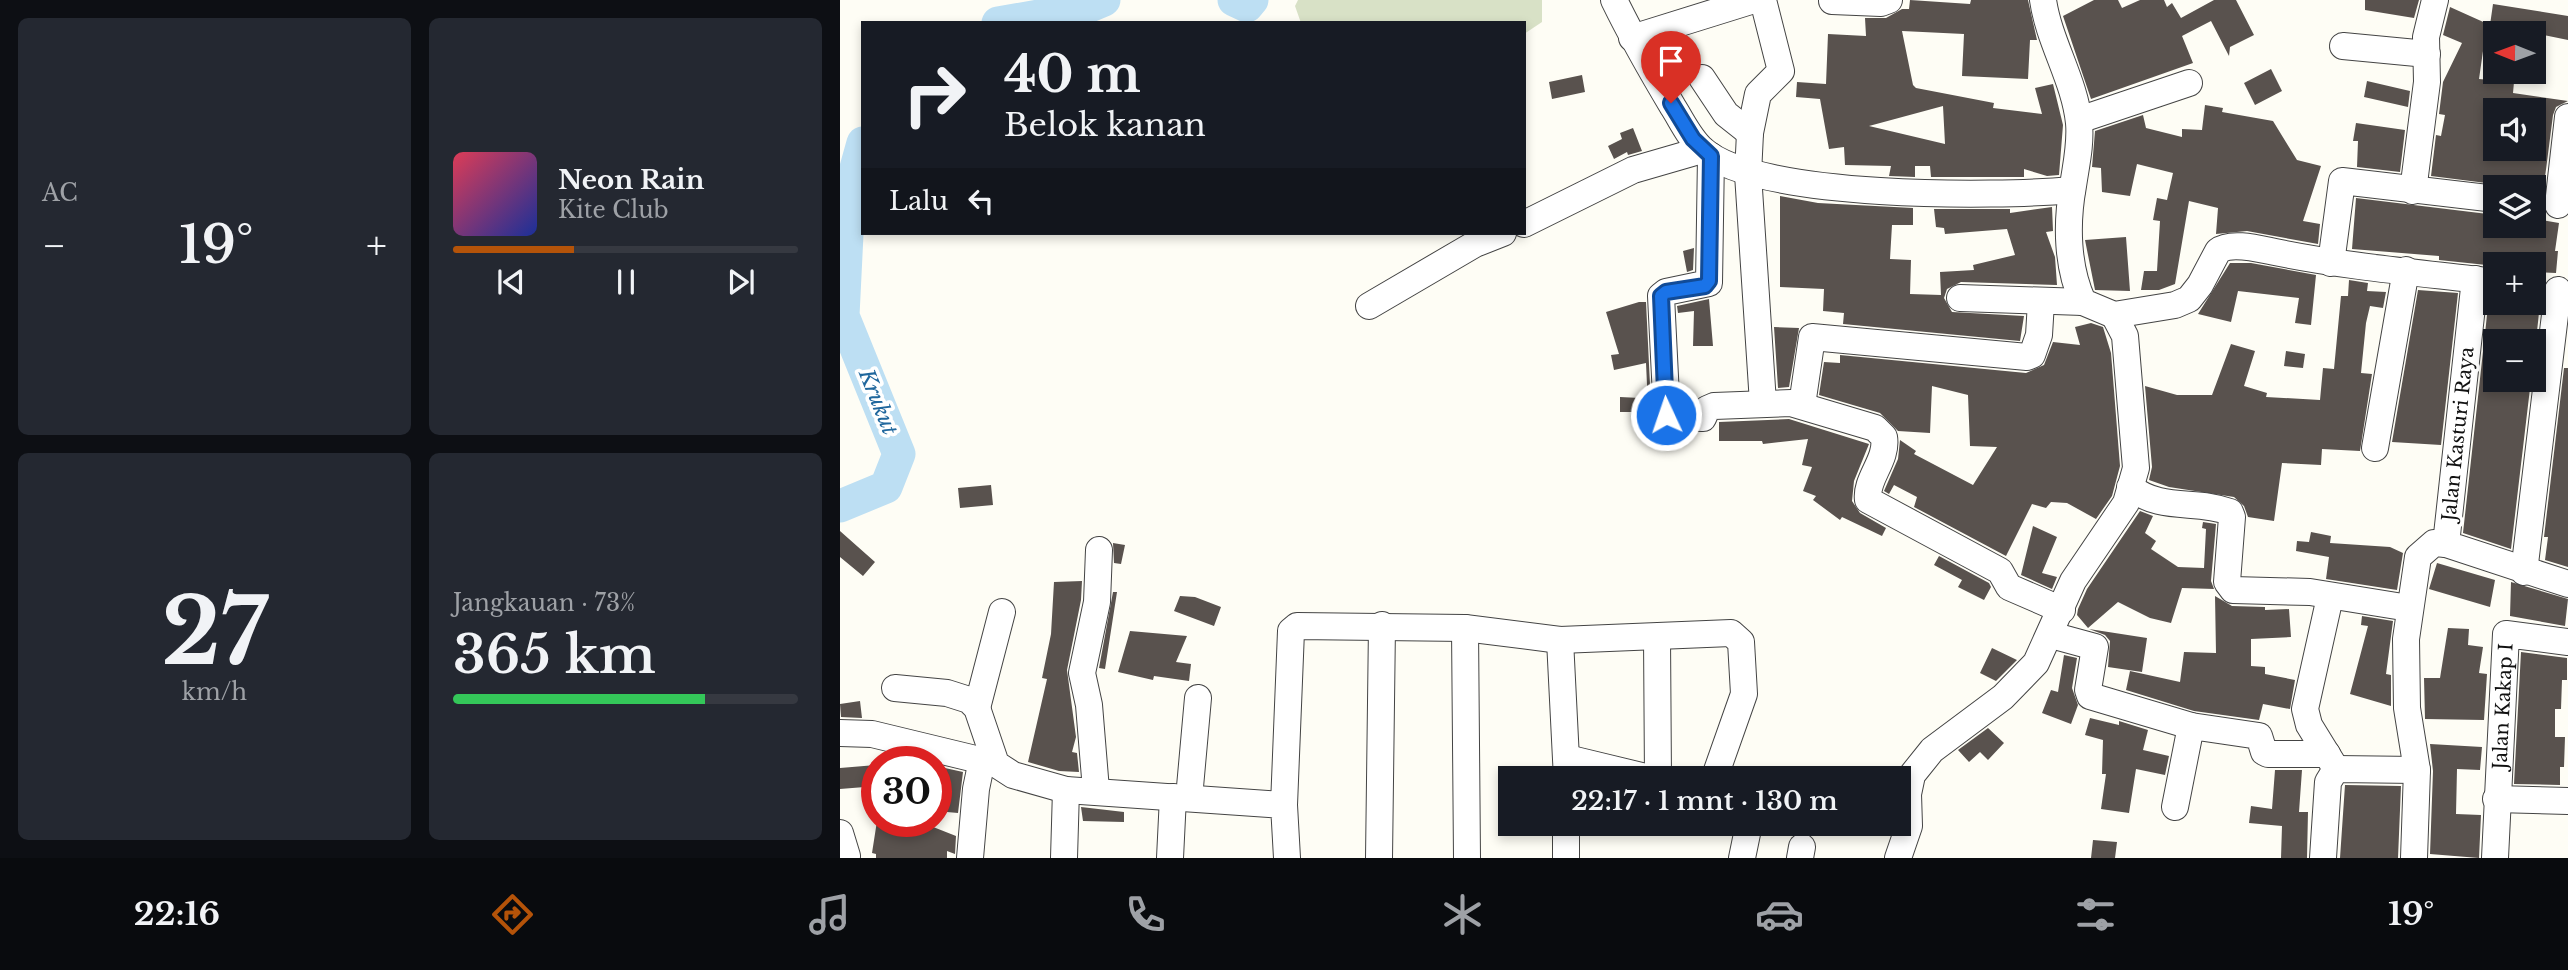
<!DOCTYPE html>
<html lang="id">
<meta charset="utf-8">
<style>
body{margin:0;font-family:"Libre Baskerville",serif;background:#242831;color:#f1f3f6;height:100vh;display:flex;flex-direction:column;font-size:26px;white-space:nowrap}
*{box-sizing:border-box;margin:0}
p{font-size:23px;color:#9ea1a6}
.icon{flex:none;width:38px;height:38px;fill:none;stroke:currentColor;stroke-width:2;stroke-linecap:round;stroke-linejoin:round}
.map{position:relative;flex:1;overflow:hidden}
.details{display:flex;flex-direction:column;gap:18px;padding:18px;background:#0d0f14;width:840px}
.details>*{flex:none}
.hud{position:absolute;left:21px;top:21px;width:665px;height:214px;border-radius:0px;box-shadow:0 4px 10px #0003;background:#171b24;color:#f1f3f6;overflow:hidden}
.needle{width:46px;rotate:271deg}
.tools{position:absolute;left:1643px;top:21px;display:grid;gap:14px}
.tools a{display:grid;place-items:center;width:63px;height:63px;border-radius:0px;background:#171b24;box-shadow:0 4px 10px #0003;font-size:35px}
.speed{position:absolute;left:21px;top:746px;display:flex;gap:14px;font-size:35px;font-weight:700;text-align:center}
.speed>*{display:grid;place-content:center;width:91px;height:91px;border-radius:50%;background:#171b24;box-shadow:0 4px 10px #0003;line-height:1}
.speed .limit{border:10px solid #d22;background:#fff;color:#111}
.pin{position:absolute;display:grid;place-items:center;width:60px;height:60px;color:#fff;margin:-72px -30px;border-radius:50% 50% 50% 0;rotate:-45deg;box-shadow:0 0 7px #0007}
.pin .icon{rotate:45deg}
.me{position:absolute;width:77px;margin:-38px;rotate:357deg;stroke-linejoin:round;filter:drop-shadow(0 0 5px #0008)}
.turn{display:flex;align-items:center;gap:24px;height:147px;padding:0 28px;font-size:32px}
.turn .icon{width:91px;height:91px;stroke-width:2.5}
.turn b{display:block;font-size:49px;line-height:60px}
.then{display:flex;align-items:center;height:66px;padding:0 28px;background:#0003;gap:14px;font-size:26px}
.big{font-size:52px;font-weight:600;line-height:1.1}
.details .tile{flex:1;display:flex;flex-direction:column;justify-content:center;gap:10px;min-width:0;padding:0 24px;border-radius:10px;background:#242831}
.details .dial{align-items:center;gap:0}
.dial b{font-size:91px;line-height:1}
.song{display:flex;align-items:center;gap:21px}
.cover{width:84px;height:84px;border-radius:10px;background:linear-gradient(135deg,hsl(350 70% 55%),hsl(230 70% 35%))}
.played{height:7px;border-radius:4px;background:linear-gradient(90deg,#b45309 35%,#363941 35%)}
.keys{display:flex;justify-content:space-around;direction:ltr}
.heat{display:flex;justify-content:space-between;align-items:center;font-size:38px;direction:ltr}
.charge{height:10px;border-radius:5px;background:linear-gradient(90deg,#34c759 73%,#363941 0)}
.details .tiles{flex:1;display:grid;gap:18px;grid-template-columns:repeat(2,1fr)}
.trip{position:absolute;left:658px;top:766px;width:413px;height:70px;border-radius:0px;background:#171b24;box-shadow:0 4px 10px #0003;font-weight:600;line-height:70px;text-align:center}
.menu{display:flex;height:112px;justify-content:space-around;align-items:center;background:#090b0e;color:#9ea1a6}
.menu .icon{width:49px;height:49px}
.menu .active{color:#b45309}
.menu b{font-size:32px;color:#f1f3f6}
main{display:flex;flex:1;min-height:0}
.map>svg:first-child{display:block}
.cemetery{fill:#d8e1c6}
.lines{fill:none;stroke-linecap:round;stroke-linejoin:round}
.river{stroke:#bddff3;stroke-width:33}
.building{fill:#59524e;fill-rule:evenodd}
.minor-casing{stroke:#444;stroke-width:28}
.minor{stroke:#fff;stroke-width:26}
.route-casing{stroke:#114b97;stroke-width:18}
.route{stroke:#1a73e8;stroke-width:12}
.labels{text-anchor:middle;dominant-baseline:central;stroke-width:7;stroke-linejoin:round;paint-order:stroke}
.street-label{font-size:19px;fill:#111;stroke:#fff}
.water-label{font-size:21px;font-style:italic;fill:#20679d;stroke:#fff}
</style>
<main>
<section class="details">
<div class="tiles">
<div class="tile"><p>AC</p>
<div class="heat"><a>−</a><b class="big">19°</b><a>+</a></div>
</div>
<div class="tile">
<div class="song"><i class="cover"></i><div><b>Neon Rain</b><p>Kite Club</p></div></div>
<div class="played"></div>
<div class="keys"><svg class="icon" aria-label="previous" viewBox="0 0 24 24"><path d="M18 5L8 12l10 7zM5 5v14"/></svg><svg class="icon" aria-label="pause" viewBox="0 0 24 24"><path d="M8 5v14M16 5v14"/></svg><svg class="icon" aria-label="next" viewBox="0 0 24 24"><path d="M6 5l10 7-10 7zM19 5v14"/></svg></div>
</div>
<div class="tile dial"><b>27</b><p>km/h</p></div>
<div class="tile"><p>Jangkauan · 73%</p><b class="big">365 km</b><div class="charge"></div></div>
</div>
</section>
<div class="map">
<svg width="1728" height="858" viewBox="0 0 1728 858">
<rect width="100%" height="100%" fill="#fefdf5"/>
<!-- cemetery -->
<path class="cemetery" d="M 458,0 L 702,0 L 702,22 L 684,34 L 684,23 L 461,23 L 455,6 Z"/>
<g class="lines">
<!-- river -->
<path class="river" d="M 394,0 L 407,6 L 412,0
M 158,23 L 245,8 L 264,0
M 0,506 L 46,487 L 59,454 L 3,316 L 9,193 L 23,143"/>
</g>
<!-- building -->
<path class="building" d="M 1070,0 L 1130,4 L 1131,0 L 1188,0 L 1197,40 L 1190,40 L 1188,79 L 1122,76 L 1124,34 L 1062,31 L 1073,85 L 1076,88 L 1154,103 L 1153,108 L 1202,114 L 1195,88 L 1213,84 L 1223,125 L 1219,175 L 1207,176 L 1184,169 L 1184,177 L 1091,177 L 1090,166 L 1075,166 L 1075,177 L 1049,176 L 1051,166 L 1005,165 L 1004,147 L 989,149 L 980,99 L 956,97 L 957,82 L 986,84 L 988,34 L 1026,36 L 1025,18 L 1046,18 L 1062,9 L 1069,9 ZM 1103,106 L 1105,144 L 1029,126 Z
M 1254,0 L 1278,0 L 1282,8 L 1300,0 L 1324,0 L 1327,7 L 1332,3 L 1341,18 L 1374,0 L 1396,0 L 1414,35 L 1390,47 L 1389,56 L 1371,21 L 1342,36 L 1353,63 L 1251,99 L 1223,16 Z
M 1525,0 L 1579,0 L 1574,18 L 1525,10 Z
M 1653,4 L 1728,16 L 1728,40 L 1694,33 L 1656,33 L 1656,46 L 1644,44 L 1639,79 L 1674,82 L 1673,93 L 1728,101 L 1716,107 L 1713,115 L 1704,185 L 1663,179 L 1662,185 L 1591,176 L 1596,135 L 1601,136 L 1605,115 L 1599,114 L 1603,82 L 1622,43 L 1603,35 L 1610,7 L 1650,25 ZM 1656,110 L 1694,110 L 1694,149 L 1656,149 Z
M 1431,69 L 1442,91 L 1415,105 L 1404,83 Z
M 742,75 L 745,92 L 712,99 L 709,82 Z
M 1527,81 L 1570,91 L 1568,107 L 1524,97 Z
M 1365,105 L 1383,108 L 1382,112 L 1433,121 L 1457,160 L 1481,166 L 1463,221 L 1480,224 L 1478,244 L 1407,231 L 1376,234 L 1378,208 L 1349,201 L 1335,284 L 1319,290 L 1301,290 L 1304,271 L 1317,271 L 1320,221 L 1313,220 L 1317,198 L 1327,200 L 1333,173 L 1297,164 L 1290,196 L 1262,192 L 1261,168 L 1252,167 L 1255,131 L 1303,115 L 1306,128 L 1342,137 L 1342,129 L 1362,130 Z
M 1516,123 L 1565,130 L 1560,172 L 1517,167 L 1518,141 L 1513,141 Z
M 793,128 L 802,151 L 788,155 L 787,152 L 774,159 L 768,146 L 782,139 L 780,133 Z
M 940,196 L 978,203 L 1073,208 L 1073,225 L 1052,225 L 1050,259 L 1071,260 L 1070,294 L 1101,295 L 1100,272 L 1134,270 L 1133,265 L 1175,255 L 1167,229 L 1105,234 L 1104,228 L 1096,227 L 1094,209 L 1170,209 L 1170,213 L 1212,207 L 1213,231 L 1206,232 L 1215,257 L 1217,285 L 1121,282 L 1107,289 L 1104,298 L 1112,312 L 1184,316 L 1180,341 L 1003,324 L 1004,313 L 983,311 L 984,289 L 940,287 Z
M 1516,198 L 1656,215 L 1656,226 L 1694,226 L 1695,219 L 1719,223 L 1715,251 L 1718,251 L 1716,273 L 1694,272 L 1694,264 L 1656,266 L 1599,260 L 1599,256 L 1512,249 Z
M 1286,237 L 1290,291 L 1255,290 L 1245,240 Z
M 854,248 L 853,270 L 847,272 L 843,251 Z
M 1390,263 L 1411,263 L 1476,275 L 1471,325 L 1455,323 L 1459,298 L 1398,291 L 1391,322 L 1358,314 Z
M 1509,280 L 1528,283 L 1527,291 L 1546,292 L 1543,308 L 1530,306 L 1526,323 L 1521,373 L 1532,374 L 1520,451 L 1482,449 L 1481,465 L 1442,463 L 1434,521 L 1408,517 L 1404,506 L 1394,497 L 1329,487 L 1309,480 L 1312,467 L 1305,386 L 1337,395 L 1372,395 L 1391,344 L 1415,351 L 1404,386 L 1427,393 L 1426,397 L 1480,400 L 1483,368 L 1494,369 L 1501,296 L 1508,296 Z
M 1578,290 L 1618,293 L 1601,445 L 1552,442 Z
M 1649,297 L 1656,298 L 1656,303 L 1700,303 L 1696,341 L 1656,338 L 1656,380 L 1691,380 L 1671,549 L 1623,533 Z
M 869,299 L 873,346 L 853,346 L 854,311 L 838,313 L 837,306 Z
M 799,302 L 806,302 L 811,406 L 808,407 L 806,363 L 774,370 L 771,355 L 779,354 L 766,312 Z
M 1251,323 L 1263,327 L 1271,353 L 1280,466 L 1272,496 L 1256,519 L 1227,503 L 1211,502 L 1206,508 L 1192,504 L 1166,556 L 1074,507 L 1077,497 L 1054,485 L 1049,494 L 1044,491 L 1058,459 L 1060,440 L 1076,451 L 1074,454 L 1133,485 L 1157,447 L 1130,446 L 1128,395 L 1092,386 L 1090,433 L 1058,431 L 1040,413 L 979,395 L 984,362 L 1000,363 L 1000,355 L 1186,373 L 1204,365 L 1213,342 L 1240,345 L 1235,327 Z
M 934,327 L 959,328 L 949,387 L 938,388 Z
M 1446,351 L 1465,354 L 1463,368 L 1444,366 Z
M 1724,368 L 1728,368 L 1728,567 L 1705,560 L 1708,537 L 1704,537 Z
M 780,397 L 800,398 L 800,412 L 780,412 Z
M 949,419 L 1029,444 L 1014,481 L 1012,501 L 1020,513 L 1046,528 L 1042,536 L 1002,517 L 1000,520 L 973,500 L 976,496 L 963,491 L 972,467 L 962,465 L 968,439 L 923,444 L 922,441 L 879,441 L 879,422 Z
M 151,485 L 153,505 L 120,508 L 118,488 Z
M 1300,511 L 1313,516 L 1305,533 L 1316,541 L 1311,549 L 1338,567 L 1364,568 L 1366,529 L 1362,528 L 1363,522 L 1376,524 L 1371,581 L 1374,589 L 1342,588 L 1331,623 L 1310,618 L 1278,602 L 1248,628 L 1237,615 L 1238,609 L 1247,589 Z
M 1193,526 L 1217,537 L 1202,573 L 1217,577 L 1212,589 L 1181,575 Z
M 0,531 L 35,562 L 23,576 L 0,557 Z
M 1471,532 L 1491,536 L 1490,543 L 1550,547 L 1563,553 L 1557,590 L 1486,579 L 1489,557 L 1456,551 L 1457,541 L 1469,542 Z
M 273,543 L 285,545 L 281,564 L 274,563 Z
M 1099,556 L 1149,583 L 1151,587 L 1144,600 L 1118,587 L 1122,580 L 1094,565 Z
M 1597,563 L 1655,580 L 1650,607 L 1589,589 Z
M 242,581 L 241,600 L 227,670 L 236,737 L 232,752 L 237,753 L 239,772 L 219,771 L 188,762 L 207,679 L 202,678 L 211,634 L 214,582 Z
M 1671,582 L 1728,599 L 1725,626 L 1670,616 Z
M 273,592 L 277,592 L 265,669 L 259,668 Z
M 340,596 L 355,597 L 381,607 L 374,626 L 334,611 Z
M 1375,596 L 1392,606 L 1425,607 L 1425,610 L 1449,609 L 1451,637 L 1411,639 L 1411,666 L 1425,667 L 1425,674 L 1455,680 L 1450,709 L 1423,704 L 1419,720 L 1354,711 L 1286,690 L 1290,671 L 1340,682 L 1344,652 L 1376,653 Z
M 1522,616 L 1553,621 L 1546,674 L 1551,675 L 1551,706 L 1510,694 L 1528,626 L 1521,625 Z
M 1608,628 L 1629,629 L 1628,645 L 1643,647 L 1639,673 L 1647,674 L 1644,720 L 1585,719 L 1584,678 L 1600,678 Z
M 1249,629 L 1307,638 L 1302,672 L 1268,667 L 1270,641 L 1265,635 Z
M 290,631 L 347,636 L 336,662 L 351,664 L 349,681 L 314,676 L 313,680 L 278,672 Z
M 1152,648 L 1177,660 L 1156,681 L 1140,673 Z
M 1681,652 L 1727,658 L 1727,680 L 1722,680 L 1721,709 L 1715,709 L 1715,737 L 1725,737 L 1724,767 L 1720,767 L 1720,785 L 1674,784 Z
M 1224,655 L 1237,658 L 1232,688 L 1238,705 L 1231,724 L 1202,713 L 1211,690 L 1218,692 Z
M 20,701 L 22,718 L 1,717 L 0,704 Z
M 1250,718 L 1279,725 L 1279,721 L 1308,730 L 1303,750 L 1329,756 L 1325,775 L 1296,769 L 1289,813 L 1261,809 L 1266,774 L 1262,774 L 1263,740 L 1245,735 Z
M 1148,728 L 1164,743 L 1148,760 L 1140,752 L 1129,762 L 1118,750 Z
M 1590,744 L 1642,747 L 1640,770 L 1617,769 L 1616,814 L 1641,815 L 1639,858 L 1590,854 L 1593,771 Z
M 36,765 L 37,786 L 0,789 L 0,768 Z
M 96,766 L 123,772 L 118,813 L 96,811 Z
M 1435,770 L 1462,770 L 1459,812 L 1468,812 L 1467,858 L 1441,858 L 1442,826 L 1409,823 L 1411,806 L 1432,809 Z
M 1505,785 L 1561,786 L 1558,858 L 1500,858 Z
M 241,807 L 284,812 L 284,822 L 243,821 Z
M 37,821 L 78,821 L 116,836 L 115,854 L 107,851 L 107,858 L 36,858 L 36,854 L 32,853 Z
M 1253,840 L 1277,842 L 1275,858 L 1251,858 Z"/>
<g class="lines">
<defs>
<g id="minor">
<path d="M 774,0 C 792,37 812,72 833,107 C 842,121 850,139 863,150 C 917,199 1158,197 1232,190"/>
<path d="M 917,0 L 924,4 L 941,71 L 918,94 L 910,133 L 908,174 L 923,403"/>
<path d="M 1203,0 C 1209,42 1235,81 1239,123 C 1241,145 1236,165 1233,186 C 1226,224 1227,267 1243,302 L 1274,315 L 1335,305 L 1349,299 L 1360,285 L 1378,251 C 1391,241 1420,249 1435,252 C 1508,267 1582,273 1656,282"/>
<path d="M 992,1 L 1041,3 L 1049,0"/>
<path d="M 792,38 L 914,0"/>
<path d="M 1503,46 L 1587,54"/>
<path d="M 862,78 L 886,114 L 910,133"/>
<path d="M 1239,120 L 1349,83"/>
<path d="M 871,156 L 869,283 L 826,292 L 821,296 L 827,417 L 863,418 L 867,409 L 874,406 L 951,403 L 1035,428 L 1044,437 C 1048,460 1025,479 1028,500 L 1160,571 L 1169,587 L 1222,610"/>
<path d="M 1573,191 L 1587,82 L 1586,37 L 1595,0"/>
<path d="M 1718,205 L 1728,117"/>
<path d="M 684,224 L 793,170 L 862,150"/>
<path d="M 1491,263 L 1502,181 L 1656,199"/>
<path d="M 1635,279 L 1606,544 L 1728,584"/>
<path d="M 1120,298 L 1243,302"/>
<path d="M 529,306 L 635,244 L 663,233"/>
<path d="M 962,405 L 972,337 L 1187,357 L 1192,355 L 1199,335 L 1201,302"/>
<path d="M 1535,448 L 1566,270"/>
<path d="M 1290,487 C 1321,512 1356,499 1390,512 L 1392,517 L 1387,582 L 1393,590 L 1470,592 L 1569,608"/>
<path d="M 1684,572 L 1718,290"/>
<path d="M 1490,597 L 1465,709 L 1469,725 L 1493,764"/>
<path d="M 625,628 L 627,858"/>
<path d="M 1211,635 L 1255,647 L 1248,690 L 1250,696 L 1351,726"/>
<path d="M 817,637 L 818,779"/>
<path d="M 720,640 L 727,779"/>
<path d="M 55,688 L 107,693 L 129,700 L 137,708 L 156,764 L 173,775 L 226,790 L 444,805 L 447,858"/>
<path d="M 137,708 L 162,612"/>
<path d="M 0,733 L 32,734 L 156,764"/>
<path d="M 727,758 L 814,779"/>
<path d="M 256,790 L 249,705 L 242,673 L 257,602 L 259,550"/>
<path d="M 349,798 L 358,698"/>
<path d="M 1656,799 L 1728,801"/>
<path d="M 444,805 L 451,631 L 457,626 L 625,628 L 720,640 L 891,633 L 901,642 L 904,694 L 874,779"/>
<path d="M 1335,807 L 1351,726 L 1419,736 L 1424,752 L 1428,754 L 1487,754"/>
<path d="M 0,833 L 7,856"/>
<path d="M 130,858 L 136,789 L 142,760"/>
<path d="M 224,858 L 226,790"/>
<path d="M 330,858 L 333,797"/>
<path d="M 539,858 L 542,625"/>
<path d="M 726,858 L 726,824"/>
<path d="M 902,858 L 909,824"/>
<path d="M 960,858 L 962,847"/>
<path d="M 1058,858 L 1069,826 L 1068,794 L 1072,775 L 1092,750 L 1163,697 L 1196,663 L 1233,581 L 1286,503 L 1296,468 L 1285,336 L 1274,315"/>
<path d="M 1483,858 L 1488,782 L 1496,769 L 1577,770"/>
<path d="M 1574,858 L 1577,770 L 1567,708 L 1566,639 L 1578,557 L 1594,543 L 1606,544"/>
<path id="s1" d="M 1655,858 L 1666,634 L 1728,642"/>
</g>
</defs>
<!-- minor casing -->
<use href="#minor" class="minor-casing"/>
<!-- minor -->
<use href="#minor" class="minor"/>
</g>
<g class="lines">
<defs>
<path id="route" d="M 826,415 L 821,296 L 826,292 L 865,286 L 869,281 L 871,156 L 853,139 L 831,103"/>
</defs>
<!-- route casing -->
<use href="#route" class="route-casing"/>
<!-- route -->
<use href="#route" class="route"/>
</g>
<g class="labels">
<!-- street labels -->
<g class="street-label">
<text transform="translate(1618 434) rotate(-84)">Jalan Kasturi Raya</text>
<text stroke="none"><textPath href="#s1" startOffset="152">Jalan Kakap I</textPath></text>
</g>
<!-- water labels -->
<g class="water-label">
<text transform="translate(38 402) rotate(68)">Krukut</text>
</g>
</g>
</svg>
<div class="tools">
<a><svg class="needle" viewBox="-14 -14 28 28"><path d="M0-13l5 13h-10z" fill="#e53935"/><path d="M0 13l5-13h-10z" fill="#9ea1a6"/></svg></a>
<a><svg class="icon" aria-label="sound" viewBox="0 0 24 24"><path d="M4 9h4l5-4v14l-5-4H4zM17 9q2 3 0 6"/></svg></a>
<a><svg class="icon" aria-label="layers" viewBox="0 0 24 24"><path d="M12 4l9 5-9 5-9-5zM3 14l9 5 9-5"/></svg></a>
<a>+</a>
<a>−</a>
</div>
<div class="speed"><div class="limit">30</div></div>
<div class="pin" style="left:831px;top:103px;background:#d93025"><svg class="icon" aria-label="arrive" viewBox="0 0 24 24"><path d="M6 21V4h12l-3 4 3 4H6"/></svg></div>
<svg class="me" style="left:826px;top:415px" viewBox="-20 -20 40 40"><circle r="17" fill="#1a73e8" stroke="#fff" stroke-width="3"/><path d="M0-11L8 9 0 5-8 9z" fill="#fff"/></svg>
<div class="trip">22:17 · 1 mnt · 130 m</div>
<div class="hud">
<div class="turn"><svg class="icon" aria-label="right" viewBox="0 0 24 24"><path d="M7 20v-9h11M14 6l5 5-5 5"/></svg><div><b>40 m</b>Belok kanan</div></div>
<div class="then">Lalu<svg class="icon" aria-label="left" viewBox="0 0 24 24"><path d="M17 20v-9H6M10 6l-5 5 5 5"/></svg></div>
</div>
</div>
</main>
<nav class="menu">
<b>22:16</b>
<svg class="icon active" aria-label="directions" viewBox="0 0 24 24"><path d="M12 3l9 9-9 9-9-9zM9 14v-3h6M13 9l2 2-2 2"/></svg>
<svg class="icon" aria-label="music" viewBox="0 0 24 24"><path d="M9 18V5l10-2v13"/><circle cx="6" cy="18" r="3"/><circle cx="16" cy="16" r="3"/></svg>
<svg class="icon" aria-label="phone" viewBox="0 0 24 24"><path d="M5 4h4l2 5-3 2q2 4 5 5l2-3 5 2v4C11 20 4 13 5 4z"/></svg>
<svg class="icon" aria-label="climate" viewBox="0 0 24 24"><path d="M12 3v18M4 7l16 10M4 17L20 7"/></svg>
<svg class="icon" aria-label="car" viewBox="0 0 24 24"><path d="M5 17H2v-5l4-1 3-4h7l3 4 3 1v5h-3M9 17h6M6 11h13"/><circle cx="7" cy="17" r="2"/><circle cx="17" cy="17" r="2"/></svg>
<svg class="icon" aria-label="filters" viewBox="0 0 24 24"><path d="M4 7h16M4 17h16"/><circle cx="9" cy="7" r="2"/><circle cx="15" cy="17" r="2"/></svg>
<b>19°</b>
</nav>
